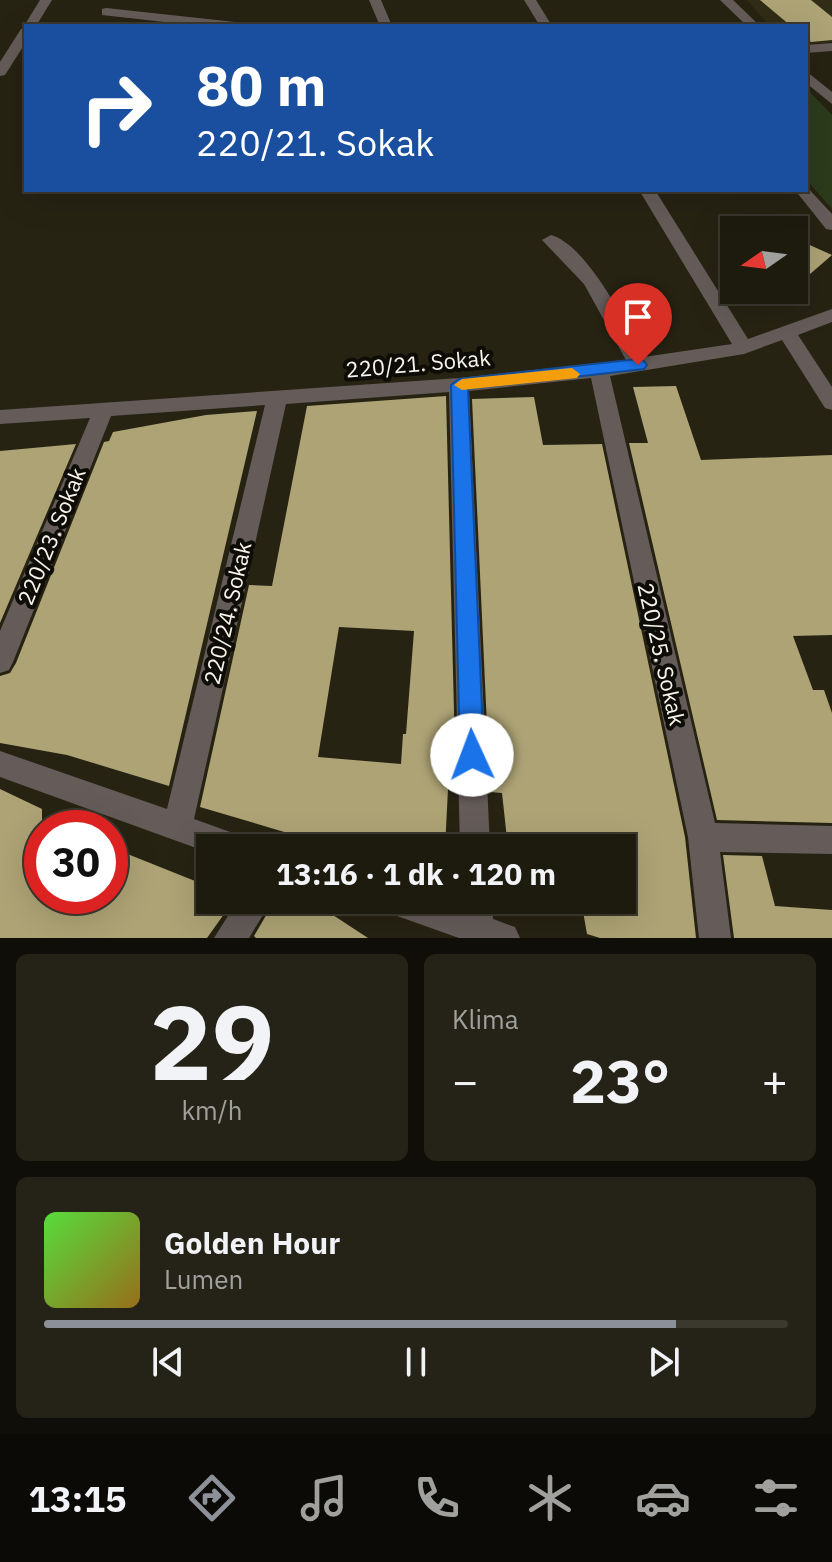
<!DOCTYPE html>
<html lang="tr">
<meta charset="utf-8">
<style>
body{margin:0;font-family:"IBM Plex Sans",sans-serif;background:#252317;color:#f1f3f6;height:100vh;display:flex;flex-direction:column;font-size:30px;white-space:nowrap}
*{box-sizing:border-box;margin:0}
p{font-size:26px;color:#a0a19e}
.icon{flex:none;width:44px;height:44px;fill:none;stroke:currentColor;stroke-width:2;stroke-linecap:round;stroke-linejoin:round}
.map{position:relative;height:938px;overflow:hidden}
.side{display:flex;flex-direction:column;gap:16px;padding:16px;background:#100e08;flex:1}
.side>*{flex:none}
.top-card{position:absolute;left:24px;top:24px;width:784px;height:168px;border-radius:0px;box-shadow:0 8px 32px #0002,0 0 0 2px #3b382e;background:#1a4fa0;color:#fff;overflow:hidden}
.needle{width:52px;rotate:256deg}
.buttons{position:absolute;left:720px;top:216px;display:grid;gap:16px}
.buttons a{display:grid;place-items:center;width:88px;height:88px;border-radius:0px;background:#1d1a0e;box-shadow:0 8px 32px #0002,0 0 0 2px #3b382e;font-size:40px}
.speed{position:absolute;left:24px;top:810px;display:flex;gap:16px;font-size:40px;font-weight:700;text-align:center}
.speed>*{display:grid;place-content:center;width:104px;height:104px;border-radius:50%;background:#1d1a0e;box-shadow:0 8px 32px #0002,0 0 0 2px #3b382e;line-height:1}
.speed .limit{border:12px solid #d22;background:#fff;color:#111}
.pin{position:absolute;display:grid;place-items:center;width:68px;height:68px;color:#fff;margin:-82px -34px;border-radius:50% 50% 50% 0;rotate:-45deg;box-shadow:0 0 8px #0007}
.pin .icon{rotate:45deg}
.me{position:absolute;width:88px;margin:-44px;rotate:358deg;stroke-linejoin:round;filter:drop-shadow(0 0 6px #0008)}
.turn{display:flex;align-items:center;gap:28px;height:168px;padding:0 40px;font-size:36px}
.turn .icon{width:104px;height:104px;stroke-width:2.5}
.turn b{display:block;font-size:56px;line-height:68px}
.big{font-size:60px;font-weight:700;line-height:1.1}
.side .tile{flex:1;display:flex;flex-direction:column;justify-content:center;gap:12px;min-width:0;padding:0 28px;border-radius:12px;background:#252317}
.side .dial{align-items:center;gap:0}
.dial b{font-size:104px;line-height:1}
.song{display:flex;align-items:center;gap:24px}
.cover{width:96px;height:96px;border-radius:12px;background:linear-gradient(135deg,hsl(110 70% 55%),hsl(40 70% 35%))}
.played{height:8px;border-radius:4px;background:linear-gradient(90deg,#8c9099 85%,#3b382e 85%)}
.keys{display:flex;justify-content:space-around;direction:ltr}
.heat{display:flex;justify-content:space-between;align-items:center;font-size:44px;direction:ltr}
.side .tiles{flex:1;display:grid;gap:16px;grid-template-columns:1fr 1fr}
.tile:last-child{grid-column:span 2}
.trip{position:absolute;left:196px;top:834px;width:440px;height:80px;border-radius:0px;background:#1d1a0e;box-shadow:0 8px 32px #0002,0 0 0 2px #3b382e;font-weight:700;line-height:80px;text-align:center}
.dock{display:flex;height:128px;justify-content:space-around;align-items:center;background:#0c0a06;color:#a0a19e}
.dock .icon{width:56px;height:56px}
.dock .active{color:#8c9099}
.dock b{font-size:36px;color:#f1f3f6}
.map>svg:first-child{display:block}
.built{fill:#312c15}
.green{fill:#2c3b1c}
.building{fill:#ada375;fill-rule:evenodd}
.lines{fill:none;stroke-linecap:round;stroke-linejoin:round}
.minor{fill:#655c59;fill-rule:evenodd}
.route{fill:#1a73e8;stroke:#114b97;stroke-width:2}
.slow{fill:#f59e0b}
.labels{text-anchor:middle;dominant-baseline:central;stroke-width:8;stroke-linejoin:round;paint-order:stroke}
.street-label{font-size:22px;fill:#f7f5eb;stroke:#0e0c06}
</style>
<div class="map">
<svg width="832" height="938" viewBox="0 0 832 938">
<rect width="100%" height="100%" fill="#272313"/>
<!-- built -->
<path class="built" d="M 747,0 L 832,0 L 832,42 L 806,44 L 806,26 L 770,26 Z"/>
<!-- green -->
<path class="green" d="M 806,88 L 832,115 L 832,209 L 806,179 Z"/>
<!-- building -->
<path class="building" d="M 760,0 L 811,0 L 832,17 L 832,40 L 811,42 L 806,37 L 806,26 L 791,26 Z
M 794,238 L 832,255 L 794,288 Z
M 676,386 L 701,460 L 832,455 L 832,635 L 793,636 L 813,690 L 824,690 L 832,713 L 832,823 L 717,820 L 629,443 L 648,443 L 633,387 Z
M 446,396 L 456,790 L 448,789 L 445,848 L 327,848 L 291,834 L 200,807 L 249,585 L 272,586 L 307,406 ZM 339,627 L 414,631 L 406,734 L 403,734 L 401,764 L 318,757 Z
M 534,397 L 543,445 L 602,444 L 685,837 L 696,938 L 600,938 L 587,934 L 581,900 L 622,900 L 622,848 L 508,848 L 502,793 L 490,792 L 472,399 Z
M 257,411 L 169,786 L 67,755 L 0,743 L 0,676 L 10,673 L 16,663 L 104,442 L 109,441 L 113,432 L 206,415 Z
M 76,444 L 0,623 L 0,451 Z
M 0,789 L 42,809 L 42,896 L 110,896 L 110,847 L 210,887 L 210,900 L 234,900 L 207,938 L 0,938 Z
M 723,855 L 762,856 L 775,906 L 832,910 L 832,938 L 734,938 Z
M 275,900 L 310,900 L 368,938 L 256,938 L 254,936 Z"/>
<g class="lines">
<!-- minor -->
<path class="minor" d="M 40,0 L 52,0 L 36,26 L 26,26 L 26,42 L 5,75 L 0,76 L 0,62 L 21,29 L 25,28 L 24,26 Z
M 369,0 L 381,0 L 392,26 L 380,26 Z
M 524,0 L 536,0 L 552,26 L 540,26 Z
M 720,0 L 733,0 L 760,26 L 747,26 Z
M 106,8 L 235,22 L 241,26 L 200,26 L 102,15 L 102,9 Z
M 832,43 L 832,51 L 806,53 L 806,45 Z
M 806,71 L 832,92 L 832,104 L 806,83 Z
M 806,186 L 832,214 L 832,230 L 826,229 L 795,190 L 806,190 Z
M 639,190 L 655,190 L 748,339 L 832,309 L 832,322 L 798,335 L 832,387 L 832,410 L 825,408 L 782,340 L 744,354 L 610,376 L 715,823 L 832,826 L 832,854 L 720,852 L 731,938 L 699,938 L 688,837 L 591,378 L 469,391 L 490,848 L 460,848 L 449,392 L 286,404 L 194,819 L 247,838 L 251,848 L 210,848 L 210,853 L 0,777 L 0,751 L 167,809 L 265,405 L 111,416 L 13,662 L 9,670 L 0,673 L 0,631 L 90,418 L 0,424 L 0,410 L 459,378 L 626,360 L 584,284 L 542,240 L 551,235 C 586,244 628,326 644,357 L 732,344 Z
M 238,900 L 272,900 L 249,938 L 214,938 Z
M 379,900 L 439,900 L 462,908 L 462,900 L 492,900 L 493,919 L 515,927 L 520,938 L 459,938 L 383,911 Z"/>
</g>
<!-- route -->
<path class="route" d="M 638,359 L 644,361 L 647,365 L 644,369 L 468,389 L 484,755 L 480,763 L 472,766 L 464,763 L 460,755 L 451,385 L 459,379 Z"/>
<!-- slow -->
<path class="slow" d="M 572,368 L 580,374 L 577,378 L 462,390 L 454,385 L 462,379 Z"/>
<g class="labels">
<!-- street labels -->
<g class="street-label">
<text transform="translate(418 363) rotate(-5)">220/21. Sokak</text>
<text transform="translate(51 536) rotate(-68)">220/23. Sokak</text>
<text transform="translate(227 613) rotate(-77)">220/24. Sokak</text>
<text transform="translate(662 654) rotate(77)">220/25. Sokak</text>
</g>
</g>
</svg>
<div class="buttons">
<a><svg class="needle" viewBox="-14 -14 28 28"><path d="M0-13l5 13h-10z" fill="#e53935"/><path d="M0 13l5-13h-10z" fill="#a0a19e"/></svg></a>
</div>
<div class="speed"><div class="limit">30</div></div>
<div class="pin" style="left:638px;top:365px;background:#d93025"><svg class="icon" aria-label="arrive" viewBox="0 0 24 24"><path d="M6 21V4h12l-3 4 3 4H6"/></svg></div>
<svg class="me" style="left:472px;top:755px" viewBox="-20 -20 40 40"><circle r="19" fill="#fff"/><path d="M0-13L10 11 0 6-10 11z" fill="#1a73e8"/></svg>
<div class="trip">13:16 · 1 dk · 120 m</div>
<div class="top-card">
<div class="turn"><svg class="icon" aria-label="right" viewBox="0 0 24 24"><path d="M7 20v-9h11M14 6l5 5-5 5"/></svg><div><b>80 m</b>220/21. Sokak</div></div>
</div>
</div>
<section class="side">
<div class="tiles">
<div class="tile dial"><b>29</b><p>km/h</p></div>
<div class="tile"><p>Klima</p>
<div class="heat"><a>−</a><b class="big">23°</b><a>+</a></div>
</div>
<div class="tile">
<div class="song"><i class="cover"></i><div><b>Golden Hour</b><p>Lumen</p></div></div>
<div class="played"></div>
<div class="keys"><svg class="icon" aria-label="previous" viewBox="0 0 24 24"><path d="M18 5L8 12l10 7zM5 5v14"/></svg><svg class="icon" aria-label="pause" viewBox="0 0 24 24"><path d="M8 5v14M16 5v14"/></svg><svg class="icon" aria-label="next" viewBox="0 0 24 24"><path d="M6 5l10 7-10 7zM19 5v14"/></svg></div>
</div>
</div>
</section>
<nav class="dock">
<b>13:15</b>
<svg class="icon active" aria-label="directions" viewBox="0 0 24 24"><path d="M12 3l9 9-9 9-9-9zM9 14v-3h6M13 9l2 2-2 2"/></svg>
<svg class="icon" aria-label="music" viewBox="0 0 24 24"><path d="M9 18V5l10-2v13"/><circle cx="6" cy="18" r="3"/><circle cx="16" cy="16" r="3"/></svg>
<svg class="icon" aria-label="phone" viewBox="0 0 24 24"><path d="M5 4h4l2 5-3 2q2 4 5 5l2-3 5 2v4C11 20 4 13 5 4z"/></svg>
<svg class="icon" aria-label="climate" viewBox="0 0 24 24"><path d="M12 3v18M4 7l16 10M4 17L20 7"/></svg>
<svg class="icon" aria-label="car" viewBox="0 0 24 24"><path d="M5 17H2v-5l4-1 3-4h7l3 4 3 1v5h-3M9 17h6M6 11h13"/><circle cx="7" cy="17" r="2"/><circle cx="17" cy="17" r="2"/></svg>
<svg class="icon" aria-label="filters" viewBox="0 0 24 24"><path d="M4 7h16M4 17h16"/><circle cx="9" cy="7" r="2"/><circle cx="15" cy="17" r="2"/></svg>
</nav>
